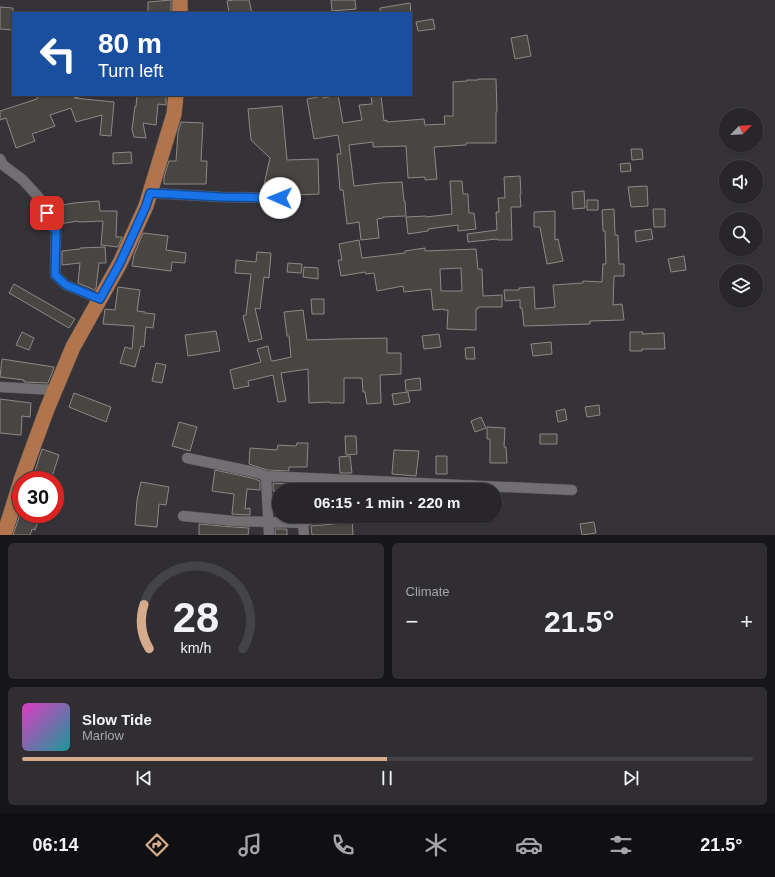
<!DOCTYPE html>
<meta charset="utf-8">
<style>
body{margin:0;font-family:Helvetica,sans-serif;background:#302e32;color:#f1f3f6;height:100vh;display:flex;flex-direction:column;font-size:15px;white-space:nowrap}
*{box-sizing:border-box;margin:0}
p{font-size:13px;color:#a5a5a8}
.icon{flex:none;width:22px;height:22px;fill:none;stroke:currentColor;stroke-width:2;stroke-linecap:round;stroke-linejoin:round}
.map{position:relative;height:535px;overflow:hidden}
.panel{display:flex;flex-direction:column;gap:8px;padding:8px;background:#161517;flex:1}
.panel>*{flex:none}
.banner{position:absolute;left:12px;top:12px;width:400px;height:84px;border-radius:0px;box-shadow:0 1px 3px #0004,0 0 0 1px #444347;background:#1a4fa0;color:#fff;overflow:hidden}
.needle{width:26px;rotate:65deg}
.controls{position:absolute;left:719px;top:108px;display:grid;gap:8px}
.controls a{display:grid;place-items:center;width:44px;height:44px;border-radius:50%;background:#28262a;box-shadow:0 1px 3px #0004,0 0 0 1px #444347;font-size:20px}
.speed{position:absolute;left:12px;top:471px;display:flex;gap:8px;font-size:20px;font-weight:700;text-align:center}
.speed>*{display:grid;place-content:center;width:52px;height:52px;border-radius:50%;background:#28262a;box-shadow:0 1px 3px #0004,0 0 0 1px #444347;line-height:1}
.speed .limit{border:6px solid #d22;background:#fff;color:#111}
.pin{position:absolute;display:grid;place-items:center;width:34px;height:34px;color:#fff;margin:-17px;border-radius:8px;box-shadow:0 2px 6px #0006}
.me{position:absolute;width:44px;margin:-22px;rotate:271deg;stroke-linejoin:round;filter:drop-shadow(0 0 3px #0008)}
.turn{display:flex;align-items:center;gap:14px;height:84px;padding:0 20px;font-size:18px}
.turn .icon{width:52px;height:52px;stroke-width:2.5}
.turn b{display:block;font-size:28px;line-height:34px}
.big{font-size:30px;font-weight:700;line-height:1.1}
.panel .tile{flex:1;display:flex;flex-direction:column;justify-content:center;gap:6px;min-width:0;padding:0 14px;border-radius:6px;background:#302e32}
.panel .dial{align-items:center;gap:0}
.dial svg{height:104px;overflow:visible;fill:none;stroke:#444347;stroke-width:7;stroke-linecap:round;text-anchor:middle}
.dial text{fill:#f1f3f6;stroke:none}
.song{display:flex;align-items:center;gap:12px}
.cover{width:48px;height:48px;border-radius:6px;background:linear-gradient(135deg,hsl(310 70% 55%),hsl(180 70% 35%))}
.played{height:4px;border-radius:2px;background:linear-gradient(90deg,#d6ab8b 50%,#444347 50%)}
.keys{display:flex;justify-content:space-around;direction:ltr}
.heat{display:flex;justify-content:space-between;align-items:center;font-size:22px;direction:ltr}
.panel .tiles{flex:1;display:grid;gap:8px;grid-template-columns:1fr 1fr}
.tile:last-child{grid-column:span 2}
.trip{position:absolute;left:272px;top:483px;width:230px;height:40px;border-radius:20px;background:#28262a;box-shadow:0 1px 3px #0004,0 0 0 1px #444347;font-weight:700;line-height:40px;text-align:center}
.tabs{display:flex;height:64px;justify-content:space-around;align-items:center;background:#100f11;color:#a5a5a8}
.tabs .icon{width:28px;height:28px}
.tabs .on{color:#d6ab8b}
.tabs b{font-size:18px;color:#f1f3f6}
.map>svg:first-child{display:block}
.building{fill:#494542;stroke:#8d8985;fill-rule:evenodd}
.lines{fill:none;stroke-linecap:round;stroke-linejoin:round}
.minor-casing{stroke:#555356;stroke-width:11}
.primary-casing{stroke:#555356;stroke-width:16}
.minor{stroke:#726f73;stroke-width:10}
.primary{stroke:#b2744c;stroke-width:15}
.route-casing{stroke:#114b97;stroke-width:10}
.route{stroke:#1a73e8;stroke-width:7}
</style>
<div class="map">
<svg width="775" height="535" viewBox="0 0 775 535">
<rect width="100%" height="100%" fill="#363338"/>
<!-- building -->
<path class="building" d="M 171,0 L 171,13 L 148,13 L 148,2 Z
M 234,0 L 249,0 L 252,13 L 229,13 L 227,1 Z
M 331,0 L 355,0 L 356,9 L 332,11 Z
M 410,3 L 411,13 L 380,13 L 380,8 Z
M 0,7 L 13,8 L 13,30 L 0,29 Z
M 433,19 L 435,29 L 418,31 L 416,22 Z
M 527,35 L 531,56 L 515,59 L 511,38 Z
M 478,79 L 496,79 L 497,112 L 496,112 L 496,143 L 466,143 L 466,145 L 434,147 L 437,179 L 425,180 L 425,177 L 408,178 L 406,146 L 373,147 L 373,142 L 349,145 L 354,186 L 380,183 L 402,182 L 404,201 L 405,201 L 406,216 L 383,217 L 383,218 L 377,219 L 379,238 L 361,240 L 359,222 L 347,224 L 343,190 L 340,190 L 337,154 L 341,154 L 338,135 L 314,139 L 307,99 L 323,96 L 323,98 L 338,95 L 343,123 L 362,120 L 359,105 L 372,104 L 371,96 L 381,95 L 384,121 L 387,120 L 387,122 L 424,119 L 425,125 L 445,124 L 444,116 L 453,116 L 453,82 L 467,81 L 467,80 L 478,80 Z
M 44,95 L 79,95 L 79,97 L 74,98 L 114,102 L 111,136 L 100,135 L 102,115 L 76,122 L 71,108 L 50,115 L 55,126 L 32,134 L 35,141 L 16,148 L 6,118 L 0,120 L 0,111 L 37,99 L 37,97 Z
M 137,95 L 166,95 L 166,105 L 158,104 L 156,125 L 143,123 L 146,138 L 134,137 L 132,129 L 135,106 L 136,107 Z
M 282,106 L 287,160 L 318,159 L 319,194 L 295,195 L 295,191 L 263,189 L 270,158 L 251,140 L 248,109 Z
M 181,122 L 203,123 L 201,161 L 207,161 L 206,184 L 164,184 L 164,177 L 169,161 L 176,161 L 178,132 Z
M 631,149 L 642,149 L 643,159 L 632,160 Z
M 131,152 L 132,163 L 113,164 L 113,153 Z
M 630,163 L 631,171 L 621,172 L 620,164 Z
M 520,176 L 521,194 L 520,194 L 521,207 L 511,207 L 512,240 L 497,240 L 497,239 L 468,242 L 467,234 L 497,230 L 496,212 L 499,212 L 498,198 L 505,198 L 504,177 Z
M 450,181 L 462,181 L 463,194 L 468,194 L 469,213 L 474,213 L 476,229 L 458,231 L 458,225 L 428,229 L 428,231 L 408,234 L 406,217 L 426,216 L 426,217 L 452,214 Z
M 647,186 L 648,206 L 631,207 L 628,187 Z
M 584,191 L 585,208 L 573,209 L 572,192 Z
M 587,200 L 598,200 L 598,210 L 587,210 Z
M 99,201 L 100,211 L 117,211 L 116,237 L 122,237 L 118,247 L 101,245 L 103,221 L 79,222 L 78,221 L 59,224 L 51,207 L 74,203 Z
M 614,209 L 615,235 L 618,235 L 619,264 L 624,264 L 624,276 L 614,276 L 613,305 L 622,304 L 624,320 L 590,321 L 590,324 L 524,326 L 522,308 L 520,308 L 520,300 L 505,301 L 504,290 L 519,290 L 519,288 L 534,287 L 535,309 L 555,307 L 553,285 L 583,283 L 583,281 L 602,282 L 603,264 L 606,264 L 605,231 L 603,231 L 602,210 Z
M 653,209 L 665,209 L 665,227 L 654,227 Z
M 555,211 L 555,240 L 558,239 L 563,261 L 547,264 L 540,227 L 534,227 L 534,212 Z
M 651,229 L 653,239 L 636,242 L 635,231 Z
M 143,233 L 168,236 L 166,250 L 186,253 L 185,263 L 172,262 L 171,271 L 132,266 L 134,255 Z
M 359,240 L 362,258 L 405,253 L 405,251 L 425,248 L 425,251 L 476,249 L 478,269 L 482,269 L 483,296 L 502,295 L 502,307 L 478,307 L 478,309 L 476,309 L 476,330 L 447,329 L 448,310 L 444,310 L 444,309 L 433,310 L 431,289 L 404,292 L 403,286 L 377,291 L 374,273 L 366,274 L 365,272 L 341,276 L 338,260 L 342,260 L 339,244 ZM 461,268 L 462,291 L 441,291 L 440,269 Z
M 105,247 L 106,263 L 99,263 L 96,288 L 95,290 L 78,283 L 80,263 L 62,265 L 62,251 L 80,249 L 80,248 Z
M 257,252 L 271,253 L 269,278 L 264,277 L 260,309 L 255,308 L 262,339 L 249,342 L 243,316 L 246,315 L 251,274 L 235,273 L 236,260 L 256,262 Z
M 684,256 L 686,270 L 671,272 L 668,259 Z
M 288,263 L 302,264 L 301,273 L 287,272 Z
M 304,267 L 318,268 L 318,279 L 303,277 Z
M 14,284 L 75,319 L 69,328 L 9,293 Z
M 118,287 L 140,290 L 137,311 L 145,312 L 145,313 L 155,314 L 153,328 L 146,327 L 144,347 L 141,346 L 135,367 L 120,363 L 125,347 L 132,349 L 134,326 L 103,324 L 105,309 L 115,310 Z
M 311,299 L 324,299 L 324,314 L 312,314 Z
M 303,310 L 307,340 L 339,339 L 387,338 L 387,353 L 401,353 L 401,374 L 380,375 L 381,403 L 367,404 L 365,392 L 363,392 L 362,378 L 344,378 L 344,403 L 330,403 L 330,402 L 309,403 L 308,369 L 281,373 L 286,401 L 278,402 L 273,375 L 248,381 L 249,386 L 234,389 L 230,370 L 261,362 L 257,349 L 268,346 L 271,360 L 273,361 L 291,357 L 289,336 L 287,336 L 284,312 Z
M 216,331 L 220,351 L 188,356 L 185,335 Z
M 22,332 L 34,338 L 29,350 L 16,345 Z
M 630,332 L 643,332 L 642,334 L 664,333 L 665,349 L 642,349 L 642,351 L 630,351 Z
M 439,334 L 441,347 L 424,349 L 422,336 Z
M 551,342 L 552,354 L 533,356 L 531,344 Z
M 474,347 L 475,359 L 466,359 L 465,348 Z
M 2,359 L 54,367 L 54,368 L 48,383 L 24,382 L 24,380 L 0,377 Z
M 156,363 L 166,365 L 162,383 L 152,381 Z
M 420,378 L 421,390 L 406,391 L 405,380 Z
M 408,392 L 410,402 L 394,405 L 392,394 Z
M 74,393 L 111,407 L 106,422 L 69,407 Z
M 0,399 L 31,403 L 30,417 L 22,416 L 21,435 L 0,433 Z
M 599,405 L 600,415 L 587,417 L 585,407 Z
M 565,409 L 567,420 L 558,422 L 556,411 Z
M 481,417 L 486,428 L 475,432 L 471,421 Z
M 179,422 L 197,427 L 190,451 L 172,446 Z
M 487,427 L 505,428 L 504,447 L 506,447 L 507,463 L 490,463 L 490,439 L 487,439 Z
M 540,434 L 557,434 L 557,444 L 540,444 Z
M 345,436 L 356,436 L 357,454 L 346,455 Z
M 297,443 L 308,443 L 307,467 L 289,467 L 289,471 L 267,470 L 249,464 L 250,448 L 277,450 L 278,445 L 296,446 Z
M 42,449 L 59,455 L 51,480 L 32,480 Z
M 394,450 L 419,451 L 416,476 L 392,474 Z
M 350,456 L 352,473 L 340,473 L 339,457 Z
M 436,456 L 447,456 L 447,474 L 436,474 Z
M 215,470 L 252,478 L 260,481 L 260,490 L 247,489 L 245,509 L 250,508 L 250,515 L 232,514 L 234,494 L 212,491 Z
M 141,482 L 169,487 L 166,505 L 159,504 L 157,527 L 135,525 L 137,500 Z
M 273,483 L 288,484 L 287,490 L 279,490 L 279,492 L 273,491 Z
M 340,486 L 369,487 L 369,490 L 341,490 Z
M 20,514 L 41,514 L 35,530 L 32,529 L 30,535 L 13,535 Z
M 339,519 L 352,519 L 353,535 L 312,535 L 311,526 L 334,524 L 337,523 Z
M 594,522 L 596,533 L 582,535 L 580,524 Z
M 199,524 L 233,527 L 249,528 L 248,535 L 199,535 Z
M 275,529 L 287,529 L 287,535 L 275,535 Z"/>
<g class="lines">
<defs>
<path id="minor" d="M 0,159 L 3,165 L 23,180 L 42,201 L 52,226 L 56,231 L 55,275 L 66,285 L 100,299
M 150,193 L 222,197 L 280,198
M 0,387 L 55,390
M 187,458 L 254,472 L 266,476 L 572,490
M 266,476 L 269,535
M 183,516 L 234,521 L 303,523 L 311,519 L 333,518
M 303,523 L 304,535"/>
<path id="primary" d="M 180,0 L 180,13
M 21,480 L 47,409 L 73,347 L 120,263 L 146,206 L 174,114 L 176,95
M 4,535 L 21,481"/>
</defs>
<!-- minor casing -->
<use href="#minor" class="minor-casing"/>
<!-- primary casing -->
<use href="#primary" class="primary-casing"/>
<!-- minor -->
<use href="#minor" class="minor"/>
<!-- primary -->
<use href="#primary" class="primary"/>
</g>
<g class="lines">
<defs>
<path id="route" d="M 47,213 L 52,226 L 56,231 L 55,275 L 66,285 L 100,299 L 120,263 L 146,206 L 150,193 L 222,197 L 280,198"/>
</defs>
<!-- route casing -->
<use href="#route" class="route-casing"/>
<!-- route -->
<use href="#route" class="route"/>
</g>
</svg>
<div class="controls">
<a><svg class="needle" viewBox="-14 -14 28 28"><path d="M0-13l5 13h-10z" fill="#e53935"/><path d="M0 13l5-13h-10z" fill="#a5a5a8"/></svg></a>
<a><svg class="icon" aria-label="sound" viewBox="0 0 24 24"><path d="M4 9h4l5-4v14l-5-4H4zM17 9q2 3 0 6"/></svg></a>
<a><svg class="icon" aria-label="search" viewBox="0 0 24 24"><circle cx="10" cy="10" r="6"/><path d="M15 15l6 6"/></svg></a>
<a><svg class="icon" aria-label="layers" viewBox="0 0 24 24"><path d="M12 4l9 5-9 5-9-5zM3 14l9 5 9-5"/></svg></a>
</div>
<div class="speed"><div class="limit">30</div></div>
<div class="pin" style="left:47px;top:213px;background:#d93025"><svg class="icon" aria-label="arrive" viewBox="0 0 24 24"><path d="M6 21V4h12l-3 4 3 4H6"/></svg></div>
<svg class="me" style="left:280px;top:198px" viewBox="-20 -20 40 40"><circle r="19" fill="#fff"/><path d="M0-13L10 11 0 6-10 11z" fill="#1a73e8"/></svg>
<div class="trip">06:15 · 1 min · 220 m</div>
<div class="banner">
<div class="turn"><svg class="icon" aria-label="left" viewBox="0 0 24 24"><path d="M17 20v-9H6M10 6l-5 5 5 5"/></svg><div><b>80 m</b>Turn left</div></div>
</div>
</div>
<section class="panel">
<div class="tiles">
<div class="tile dial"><svg viewBox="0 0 100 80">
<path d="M14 69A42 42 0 1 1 86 69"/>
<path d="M14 69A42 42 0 0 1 10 35" stroke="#d6ab8b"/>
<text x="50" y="56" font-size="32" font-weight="700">28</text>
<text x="50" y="72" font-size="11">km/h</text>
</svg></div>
<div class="tile"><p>Climate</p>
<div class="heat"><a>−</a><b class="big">21.5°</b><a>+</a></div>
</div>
<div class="tile">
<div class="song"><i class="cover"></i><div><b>Slow Tide</b><p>Marlow</p></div></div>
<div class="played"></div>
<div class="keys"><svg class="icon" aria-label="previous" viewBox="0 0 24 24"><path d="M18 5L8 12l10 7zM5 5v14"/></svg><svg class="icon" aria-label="pause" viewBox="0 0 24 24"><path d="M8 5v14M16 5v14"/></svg><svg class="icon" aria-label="next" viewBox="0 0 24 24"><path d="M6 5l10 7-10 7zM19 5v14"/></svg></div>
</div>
</div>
</section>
<nav class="tabs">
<b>06:14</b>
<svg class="icon on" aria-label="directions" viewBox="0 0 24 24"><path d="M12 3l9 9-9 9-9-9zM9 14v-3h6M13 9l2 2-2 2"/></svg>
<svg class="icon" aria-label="music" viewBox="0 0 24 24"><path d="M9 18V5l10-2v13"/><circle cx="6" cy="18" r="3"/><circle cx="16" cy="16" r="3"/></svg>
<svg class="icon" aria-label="phone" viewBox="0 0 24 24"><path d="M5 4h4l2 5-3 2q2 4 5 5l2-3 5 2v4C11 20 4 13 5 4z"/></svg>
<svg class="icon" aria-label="climate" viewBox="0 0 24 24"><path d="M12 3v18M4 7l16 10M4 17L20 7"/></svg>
<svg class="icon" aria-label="car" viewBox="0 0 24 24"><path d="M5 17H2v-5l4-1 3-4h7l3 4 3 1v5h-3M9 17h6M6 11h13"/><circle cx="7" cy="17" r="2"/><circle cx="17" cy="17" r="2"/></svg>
<svg class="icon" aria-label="filters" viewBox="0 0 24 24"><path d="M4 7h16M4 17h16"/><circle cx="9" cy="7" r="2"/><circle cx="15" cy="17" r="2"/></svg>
<b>21.5°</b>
</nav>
